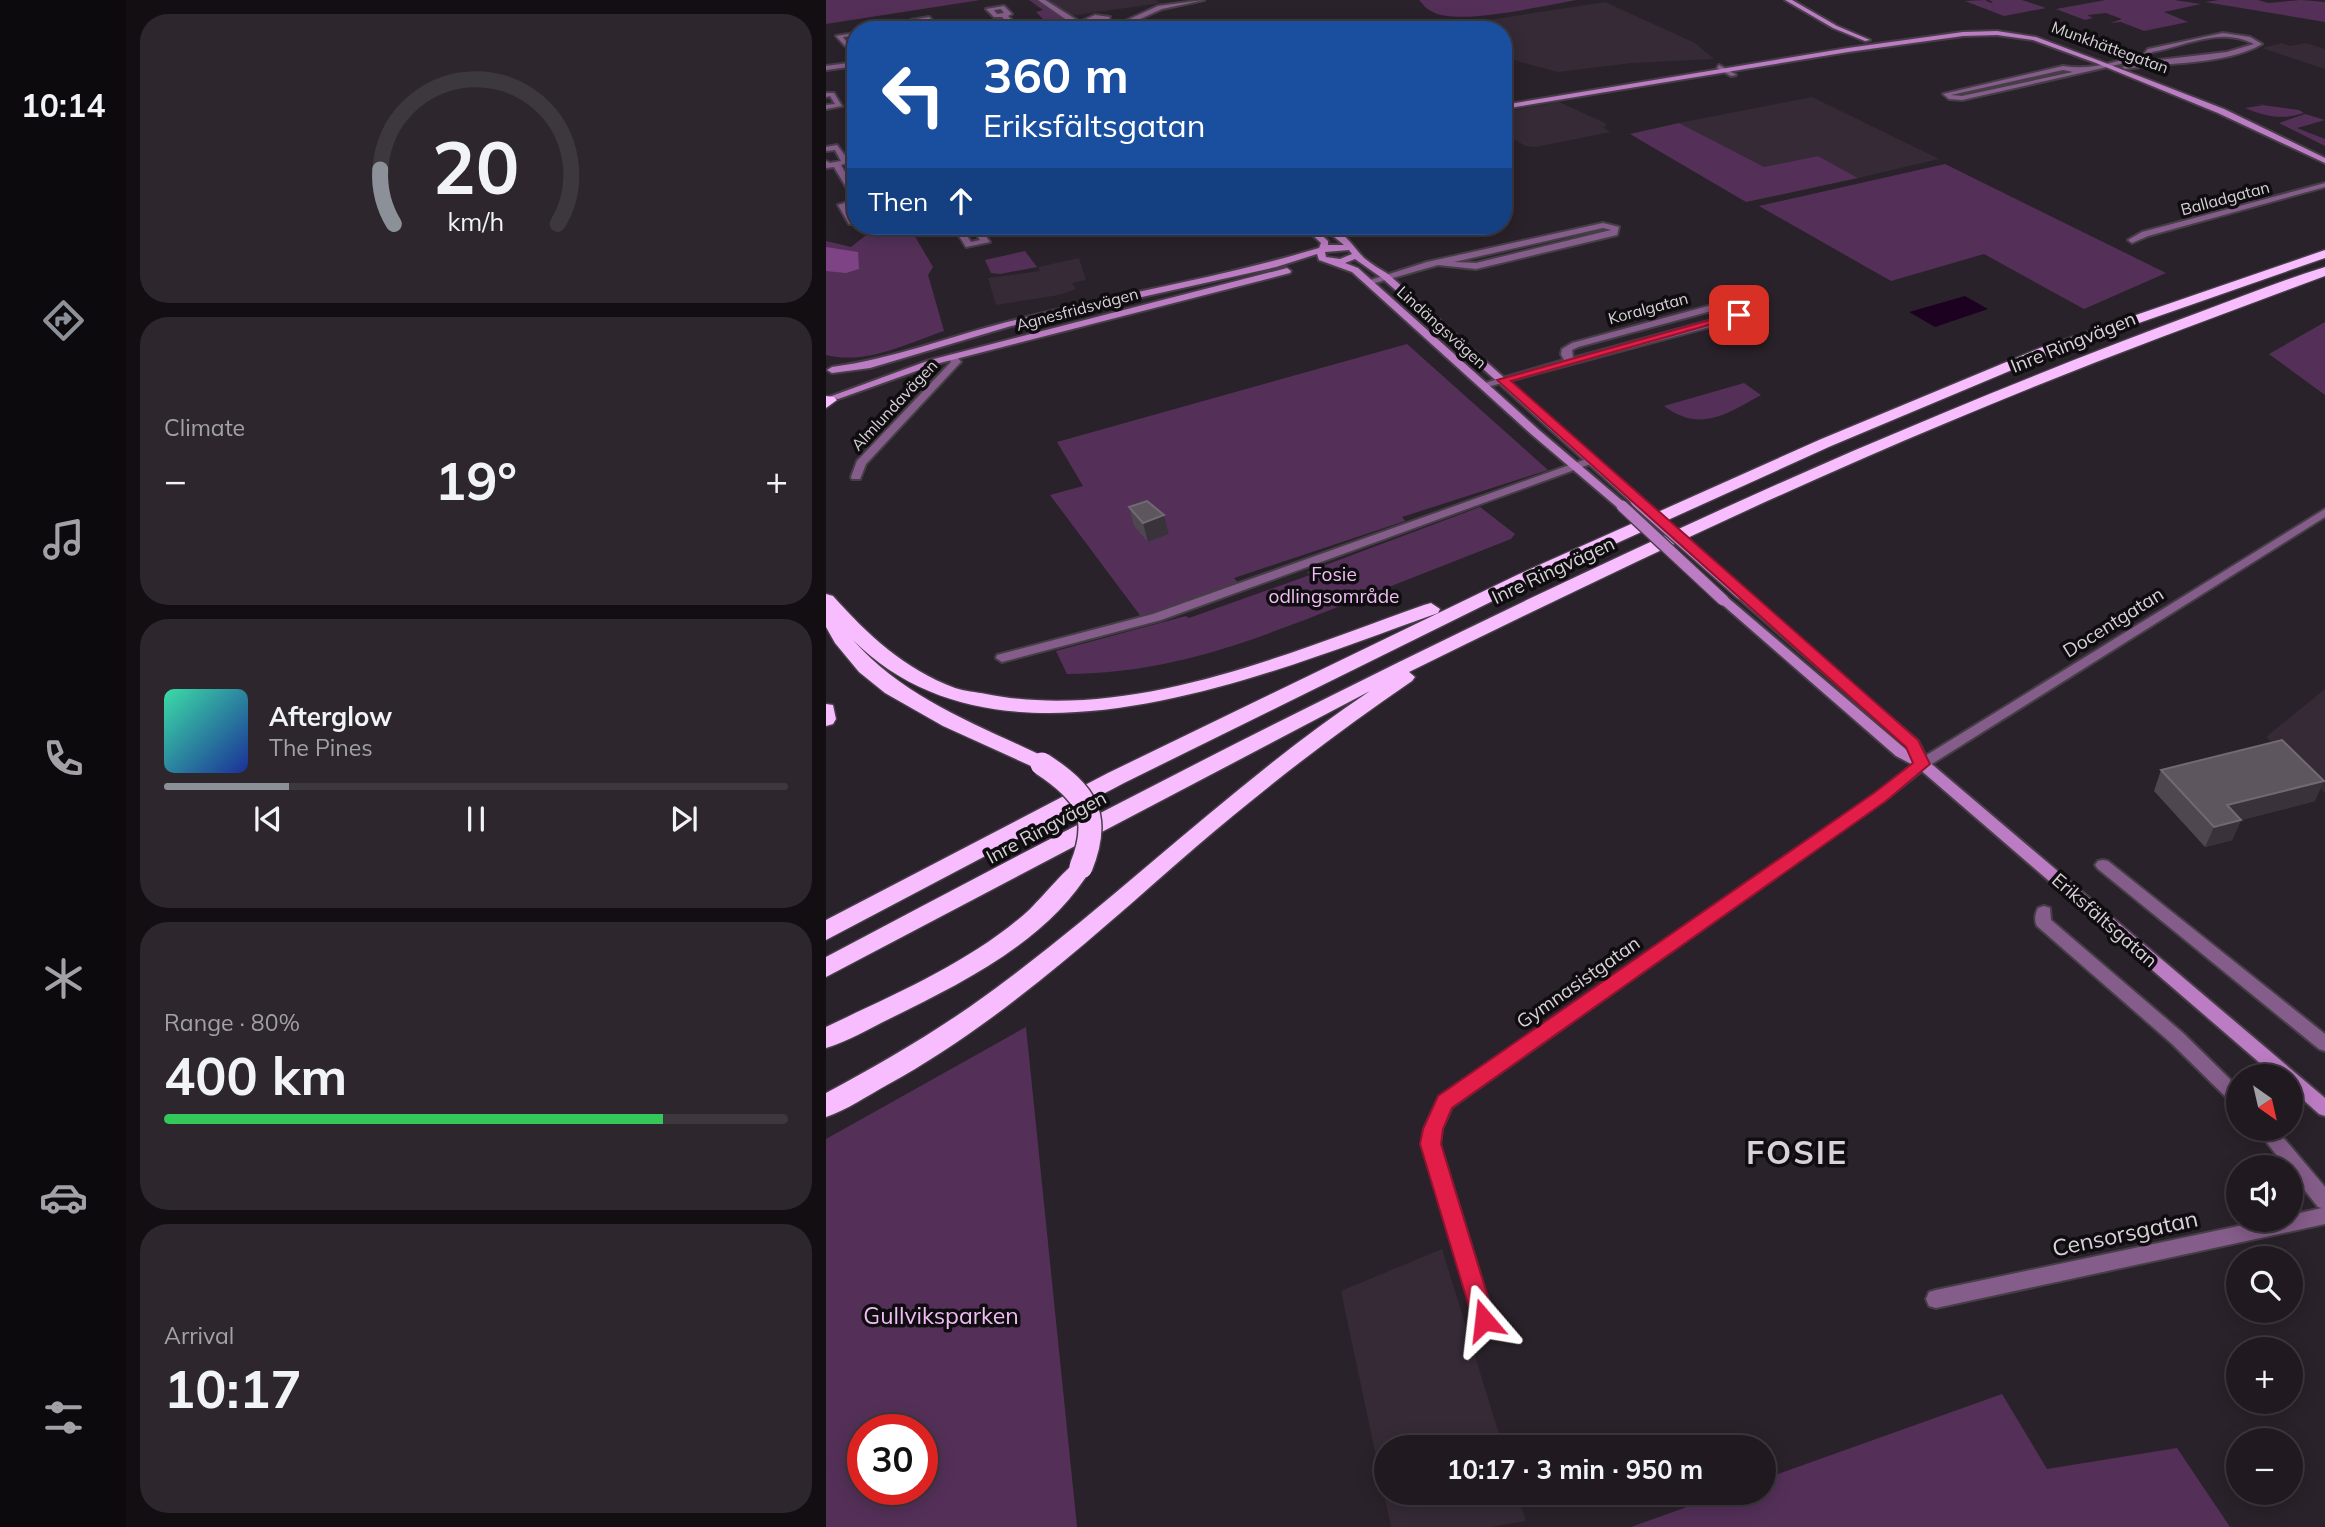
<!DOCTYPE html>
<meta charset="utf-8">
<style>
body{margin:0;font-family:Mulish,sans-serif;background:#2d272d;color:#f1f3f6;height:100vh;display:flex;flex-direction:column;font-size:26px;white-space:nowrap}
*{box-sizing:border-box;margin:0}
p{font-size:23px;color:#a2a1a5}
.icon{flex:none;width:38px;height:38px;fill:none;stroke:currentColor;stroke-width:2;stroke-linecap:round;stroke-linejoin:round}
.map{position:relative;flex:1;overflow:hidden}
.side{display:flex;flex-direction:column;gap:14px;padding:14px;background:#120e12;width:700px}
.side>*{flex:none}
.guide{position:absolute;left:21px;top:21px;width:665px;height:214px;border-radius:28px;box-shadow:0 4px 18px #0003,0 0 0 2px #3d383e;background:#1a4fa0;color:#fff;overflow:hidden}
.needle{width:46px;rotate:146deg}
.tools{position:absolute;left:1400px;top:1064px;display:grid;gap:14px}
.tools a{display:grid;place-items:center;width:77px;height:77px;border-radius:50%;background:#201a20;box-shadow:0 4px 18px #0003,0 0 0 2px #3d383e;font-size:35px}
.speed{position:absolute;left:21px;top:1414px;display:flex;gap:14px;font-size:35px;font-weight:700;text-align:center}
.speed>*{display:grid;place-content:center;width:91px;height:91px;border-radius:50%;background:#201a20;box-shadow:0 4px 18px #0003,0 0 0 2px #3d383e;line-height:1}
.speed .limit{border:10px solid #d22;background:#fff;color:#111}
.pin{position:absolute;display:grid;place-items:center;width:60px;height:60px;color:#fff;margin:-30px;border-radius:14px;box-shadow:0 4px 10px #0006}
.me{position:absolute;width:77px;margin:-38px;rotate:343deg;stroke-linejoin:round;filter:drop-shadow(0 0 5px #0008)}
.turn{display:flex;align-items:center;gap:24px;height:147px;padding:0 21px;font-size:32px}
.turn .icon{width:91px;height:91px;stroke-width:2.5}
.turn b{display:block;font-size:49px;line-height:60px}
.then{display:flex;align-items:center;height:66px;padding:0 21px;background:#0003;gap:14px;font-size:26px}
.big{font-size:52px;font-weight:700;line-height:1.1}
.side .tile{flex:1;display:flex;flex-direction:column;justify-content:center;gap:10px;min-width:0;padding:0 24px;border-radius:28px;background:#2d272d}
.side .dial{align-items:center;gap:0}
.dial svg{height:182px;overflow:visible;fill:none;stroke:#3d383e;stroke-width:7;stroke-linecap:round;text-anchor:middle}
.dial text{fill:#f1f3f6;stroke:none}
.song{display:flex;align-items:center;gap:21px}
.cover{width:84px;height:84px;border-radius:10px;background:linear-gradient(135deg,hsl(160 70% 55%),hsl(230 70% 35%))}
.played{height:7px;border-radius:4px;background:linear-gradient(90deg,#8c9099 20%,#3d383e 20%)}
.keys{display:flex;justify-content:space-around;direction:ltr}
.heat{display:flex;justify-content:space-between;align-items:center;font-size:38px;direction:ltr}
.charge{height:10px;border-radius:5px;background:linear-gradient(90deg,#34c759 80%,#3d383e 0)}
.trip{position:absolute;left:548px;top:1435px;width:402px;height:70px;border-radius:35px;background:#201a20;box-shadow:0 4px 18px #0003,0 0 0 2px #3d383e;font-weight:700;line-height:70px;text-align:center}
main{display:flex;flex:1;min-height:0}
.tabs{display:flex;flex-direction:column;width:126px;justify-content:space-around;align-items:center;background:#0d0a0d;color:#a2a1a5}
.tabs .icon{width:49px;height:49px}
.tabs .current{color:#8c9099}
.tabs b{font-size:32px;color:#f1f3f6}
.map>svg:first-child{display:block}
.built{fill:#352a36}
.green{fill:#543058;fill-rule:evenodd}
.forest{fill:#7e4385}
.water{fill:#1c0120}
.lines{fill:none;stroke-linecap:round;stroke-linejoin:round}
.street-casing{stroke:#463e46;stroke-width:4}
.secondary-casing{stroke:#463e46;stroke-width:4}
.highway-casing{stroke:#463e46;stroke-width:3}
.street{fill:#855d8a;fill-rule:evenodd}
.secondary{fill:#bc7cc3;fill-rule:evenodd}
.highway{fill:#f8bdff;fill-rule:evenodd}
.secondary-bridge-casing{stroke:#463e46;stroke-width:14;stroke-linecap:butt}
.highway-bridge-casing{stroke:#463e46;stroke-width:26;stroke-linecap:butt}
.secondary-bridge{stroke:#bc7cc3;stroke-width:11}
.highway-bridge{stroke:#f8bdff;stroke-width:23}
.wall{fill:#4f4750}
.shaded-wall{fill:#3a323b}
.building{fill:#5e565f;stroke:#716a72;stroke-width:2}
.route{fill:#e11d48;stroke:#92132f;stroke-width:2}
.labels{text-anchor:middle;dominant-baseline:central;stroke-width:7;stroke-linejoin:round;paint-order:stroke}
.far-street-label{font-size:16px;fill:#d7d2d7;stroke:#100d11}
.street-label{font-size:19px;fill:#d7d2d7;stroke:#100d11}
.park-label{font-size:19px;fill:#efbdf4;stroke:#100d11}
.near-street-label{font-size:23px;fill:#d7d2d7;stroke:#100d11}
.near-park-label{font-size:23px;fill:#efbdf4;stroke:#100d11}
.near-district-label{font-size:32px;font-weight:bold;letter-spacing:2px;fill:#d7d2d7;stroke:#100d11}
</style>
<main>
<nav class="tabs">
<b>10:14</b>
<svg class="icon current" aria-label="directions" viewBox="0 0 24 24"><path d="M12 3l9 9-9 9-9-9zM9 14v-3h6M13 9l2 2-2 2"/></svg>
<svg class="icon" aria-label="music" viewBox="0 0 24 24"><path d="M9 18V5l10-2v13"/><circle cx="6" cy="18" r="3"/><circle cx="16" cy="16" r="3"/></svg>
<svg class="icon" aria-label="phone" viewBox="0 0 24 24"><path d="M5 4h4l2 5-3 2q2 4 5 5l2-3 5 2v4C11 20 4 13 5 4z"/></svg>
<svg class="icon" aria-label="climate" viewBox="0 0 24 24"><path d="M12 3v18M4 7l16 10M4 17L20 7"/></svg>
<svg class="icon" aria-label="car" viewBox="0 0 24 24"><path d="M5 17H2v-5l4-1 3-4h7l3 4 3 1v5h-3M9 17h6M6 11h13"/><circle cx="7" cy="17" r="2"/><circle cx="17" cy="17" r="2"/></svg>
<svg class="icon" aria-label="filters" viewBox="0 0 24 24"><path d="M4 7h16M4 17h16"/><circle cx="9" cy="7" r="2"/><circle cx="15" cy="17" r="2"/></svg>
</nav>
<section class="side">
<div class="tile dial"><svg viewBox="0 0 100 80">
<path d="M14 69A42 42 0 1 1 86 69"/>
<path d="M14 69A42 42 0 0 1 8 45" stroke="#8c9099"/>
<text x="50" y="56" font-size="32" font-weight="700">20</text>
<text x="50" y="72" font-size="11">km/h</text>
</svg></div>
<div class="tile"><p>Climate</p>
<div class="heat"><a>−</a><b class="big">19°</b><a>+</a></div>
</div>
<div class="tile">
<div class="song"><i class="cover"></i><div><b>Afterglow</b><p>The Pines</p></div></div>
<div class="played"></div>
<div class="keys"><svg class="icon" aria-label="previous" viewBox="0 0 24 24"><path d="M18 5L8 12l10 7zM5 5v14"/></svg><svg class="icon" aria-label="pause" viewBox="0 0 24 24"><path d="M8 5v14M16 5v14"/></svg><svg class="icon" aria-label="next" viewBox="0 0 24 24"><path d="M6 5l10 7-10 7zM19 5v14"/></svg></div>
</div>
<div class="tile"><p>Range · 80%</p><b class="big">400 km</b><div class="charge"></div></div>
<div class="tile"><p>Arrival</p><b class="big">10:17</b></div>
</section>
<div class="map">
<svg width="1499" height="1527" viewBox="0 0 1499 1527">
<rect width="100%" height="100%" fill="#2a222a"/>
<!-- built -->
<path class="built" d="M 219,0 L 330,0 L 334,3 L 244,16 Z
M 779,2 L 869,43 L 888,59 L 806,63 L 732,72 L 691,61 L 677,52 L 677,30 L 636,28 L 643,23 Z
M 1456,43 L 1464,46 L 1480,43 L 1499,49 L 1499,69 L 1436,48 Z
M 986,97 L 1113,159 L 1032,178 L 992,156 L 938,168 L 853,123 Z
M 733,102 L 779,123 L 781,125 L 777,127 L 784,132 L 710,147 L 699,146 L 677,132 L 677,120 L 681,118 L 677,112 Z
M 253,258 L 260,280 L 246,283 L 250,289 L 233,295 L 170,305 L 162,278 L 214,271 L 212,267 Z
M 1499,689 L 1499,793 L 1440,737 Z
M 616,1249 L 677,1447 L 560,1447 L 560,1493 L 691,1493 L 700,1521 L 664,1527 L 565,1527 L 515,1291 Z"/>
<!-- green -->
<path class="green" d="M 0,0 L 154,0 L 0,24 Z
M 203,0 L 214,0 L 257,28 L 228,30 L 210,12 L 217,10 Z
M 593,0 L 751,0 C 719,5 630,27 605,11 C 600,9 596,3 593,0 Z
M 1159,0 L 1165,3 L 1167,2 L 1163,0 L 1196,0 L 1220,8 L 1178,16 L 1139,1 Z
M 1280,0 L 1348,0 L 1375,4 L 1338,12 L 1362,22 L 1318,31 L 1295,22 L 1284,23 L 1296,19 L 1280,13 L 1261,15 L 1267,18 L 1259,20 L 1230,9 Z
M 1393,0 L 1432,0 L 1442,3 L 1475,0 L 1499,2 L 1499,22 L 1379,2 Z
M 1428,104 L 1473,110 L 1478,113 C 1455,120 1441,117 1419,108 L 1439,105 Z
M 1479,114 L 1499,120 L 1471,128 L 1499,139 L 1499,146 L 1453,123 Z
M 853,123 L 938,167 L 992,156 L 1032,178 L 920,202 L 804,134 Z
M 1119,164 L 1340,273 L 1258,309 L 1158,254 L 1065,281 L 933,206 Z
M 84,228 L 107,267 L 102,275 L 118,331 C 79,344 41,365 0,355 L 0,241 L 25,247 L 39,236 Z
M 199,251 L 211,267 L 174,274 L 165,273 L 159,260 Z
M 1499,322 L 1499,395 L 1443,354 Z
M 581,344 L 722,470 L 576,517 L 579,521 L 408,578 L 414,585 L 316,618 L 224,495 L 257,486 L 231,442 Z
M 918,383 L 935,395 C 901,414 874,433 838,406 Z
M 654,507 L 689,534 L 685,539 C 629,561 573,583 517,605 C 422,642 345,673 241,674 L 230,651 L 360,616 L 363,618 L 484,575 L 481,572 Z
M 200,1027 L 251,1527 L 0,1527 L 0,1139 ZM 37,1430 L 96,1430 L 96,1489 L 37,1489 Z
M 1176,1394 L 1221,1469 L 1351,1448 L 1404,1527 L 805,1527 L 900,1493 L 938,1493 L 938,1479 Z"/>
<!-- forest -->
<path class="forest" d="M 0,247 L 32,252 L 33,269 L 20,273 L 0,271 Z"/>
<!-- water -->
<path class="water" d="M 1139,296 L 1162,309 L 1109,327 L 1083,312 Z"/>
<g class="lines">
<defs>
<path id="street" d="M 212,0 L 219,0 L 262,27 L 272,26 L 258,20 L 269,15 L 284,17 L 281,24 L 299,21 L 332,6 L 378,0 L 336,9 L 303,24 L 271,30 L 255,30 ZM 270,19 L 278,20 L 276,23 L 267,20 Z
M 178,6 L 186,14 L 182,16 L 195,30 L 188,30 L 176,17 L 168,17 L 160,9 ZM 175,9 L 178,13 L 171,14 L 168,10 Z
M 103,17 L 111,25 L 105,27 L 107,30 L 92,28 L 85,20 ZM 100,20 L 103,24 L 96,25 L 92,21 Z
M 29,33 L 30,40 L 25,36 L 17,37 L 21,42 L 30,40 L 30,44 L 19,46 L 10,36 Z
M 1397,33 L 1424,37 L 1436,44 C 1400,65 1341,62 1299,69 L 1296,67 L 1316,62 L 1401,52 L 1428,44 C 1395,26 1359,46 1326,52 L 1321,58 L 1136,100 L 1123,99 L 1117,94 L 1237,66 C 1267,71 1288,61 1317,55 L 1322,49 ZM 1237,70 L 1247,72 L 1136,96 L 1125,95 Z
M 30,62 L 30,66 L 0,70 L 0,66 Z
M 893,65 L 909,74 L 910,75 L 905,76 L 891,68 Z
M 0,93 L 8,93 L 16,106 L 0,109 L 0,105 L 9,104 L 4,96 L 0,97 Z
M 11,145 L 24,162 L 15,165 L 30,192 L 30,204 L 21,206 L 30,219 L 30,224 L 23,224 L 12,205 L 28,200 L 8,167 L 0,168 L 0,161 L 4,163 L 15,161 L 9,150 L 0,151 L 0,147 Z
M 1499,183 L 1499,187 L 1322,236 L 1306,243 L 1302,240 L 1316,232 Z
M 777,223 L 793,227 L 791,235 L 650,269 L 612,265 L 542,285 L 538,282 L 601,262 ZM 777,228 L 785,230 L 650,263 L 628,262 Z
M 131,226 L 152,226 L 164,242 L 140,247 L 128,228 ZM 146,228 L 154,240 L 145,242 L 137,230 Z
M 902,303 L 917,312 L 917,316 L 913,319 L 661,387 L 652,385 L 738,360 L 735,354 L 736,349 L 746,343 L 886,305 ZM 900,309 L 908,314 L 747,358 L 746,350 L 752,347 L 889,310 Z
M 124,355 L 130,355 L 135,362 L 133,364 L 40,464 L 34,479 L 26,479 L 25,477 L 31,461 L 125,362 L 122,357 Z
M 766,457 L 770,458 L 770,462 L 335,620 L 176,662 L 170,658 L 171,655 L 327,614 Z
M 1499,509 L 1499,517 L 1101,767 L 1059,800 L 626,1107 L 616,1129 L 614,1144 L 668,1320 L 665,1327 L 658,1329 L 651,1327 L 596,1144 L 598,1129 L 613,1097 L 1049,794 L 1091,761 Z
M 1277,860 L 1282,861 L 1499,1034 L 1499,1051 L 1493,1049 L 1272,869 L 1269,865 L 1272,861 Z
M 1218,906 L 1224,908 L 1225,920 L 1357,1033 L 1412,1087 L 1412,1105 L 1406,1103 L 1345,1043 L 1211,926 C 1208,920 1209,914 1212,908 Z
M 1430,1129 L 1450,1129 L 1499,1187 L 1499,1224 L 1110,1308 L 1103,1306 L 1100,1299 L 1103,1292 L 1110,1290 L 1441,1220 L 1465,1220 L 1465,1215 L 1496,1208 L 1492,1207 L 1465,1173 L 1465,1167 L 1460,1167 Z"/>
<path id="secondary" d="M 959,0 L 966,0 L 1011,26 L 1044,40 L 1039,41 L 1007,28 Z
M 1171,31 L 1210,37 L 1274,61 L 1398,109 L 1499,158 L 1499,163 L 1392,113 L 1270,63 L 1207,40 L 1171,35 L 1137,36 L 1022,52 L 677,109 L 677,105 L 1022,48 L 1137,32 Z
M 477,226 L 486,226 L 502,241 L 502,245 L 518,245 L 495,226 C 515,225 527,247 538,258 C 545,264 554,269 562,274 L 814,499 L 814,503 L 806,503 L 556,278 L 529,259 L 519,263 L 532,268 L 713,430 L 800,504 L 800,508 L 792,508 L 705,434 L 526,272 L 493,260 L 491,254 L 450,267 L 185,326 L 44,368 L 6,373 L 1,370 L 6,367 C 66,359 122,337 181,322 C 284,295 390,279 493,248 L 495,243 ZM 523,250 L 526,254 L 514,259 L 500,257 L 499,252 Z
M 461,268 L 465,271 L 464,273 L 110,364 L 12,399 L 3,397 L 104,360 Z
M 915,590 L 919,591 L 1092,741 L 1102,761 L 1499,1098 L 1499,1116 L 1493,1114 L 1465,1089 L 1465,1076 L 1449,1076 L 1091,767 L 1070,756 L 891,600 L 897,596 L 901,597 L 1083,752 L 1081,746 L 911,597 L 909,594 Z"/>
<path id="highway" d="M 1499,250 L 1499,258 L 1224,354 L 1005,446 L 703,583 L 298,783 L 0,940 L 0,920 L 282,773 L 691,575 L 993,440 L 1214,348 Z
M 1499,267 L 1499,276 C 1372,323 1245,370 1120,423 C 938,499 760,585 583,672 L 589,677 L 586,681 C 511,732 440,787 371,846 C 273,931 176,1022 61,1085 C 41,1096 21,1110 0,1117 L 0,1093 C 50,1066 99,1038 145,1006 C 284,908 403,785 544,691 L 0,977 L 0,957 C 337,778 677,603 1027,451 C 1142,402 1257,355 1374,312 C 1415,297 1457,280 1499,267 Z
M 0,396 L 8,397 L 11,400 L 0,408 Z
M 0,594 L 7,596 C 42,635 78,669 129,688 C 138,691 150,692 160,694 C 304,723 465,652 598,605 L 605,603 L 614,609 L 612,613 C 445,672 176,790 27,640 C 80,700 153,725 223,759 L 227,764 L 223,769 L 216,771 L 117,726 L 59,693 L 33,672 L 9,643 L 0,627 Z
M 0,704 L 7,705 L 10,719 L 7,724 L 0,726 Z
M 255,859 L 263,861 L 266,867 C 224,940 136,983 63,1019 C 43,1029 22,1041 0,1048 L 0,1027 C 69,994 145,962 202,911 C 214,900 245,862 255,859 Z"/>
</defs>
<!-- street casing -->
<use href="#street" class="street-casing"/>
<!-- secondary casing -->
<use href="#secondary" class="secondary-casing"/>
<!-- highway casing -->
<use href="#highway" class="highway-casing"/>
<!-- street -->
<use href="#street" class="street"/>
<!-- secondary -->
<use href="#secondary" class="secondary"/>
<!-- highway -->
<use href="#highway" class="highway"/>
<defs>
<path id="secondary-bridge" d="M 810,501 L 915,594
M 796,506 L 897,600"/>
<path id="highway-bridge" d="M 216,764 C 260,793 276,816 255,867"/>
</defs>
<!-- secondary-bridge casing -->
<use href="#secondary-bridge" class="secondary-bridge-casing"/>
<!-- highway-bridge casing -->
<use href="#highway-bridge" class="highway-bridge-casing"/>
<!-- secondary-bridge -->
<use href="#secondary-bridge" class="secondary-bridge"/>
<!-- highway-bridge -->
<use href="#highway-bridge" class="highway-bridge"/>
</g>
<!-- wall -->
<path class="wall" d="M 303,507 L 338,515 L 343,534 L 322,542 L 308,526 Z
M 1335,770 L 1489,801 L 1415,820 L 1406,840 L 1379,847 L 1328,791 Z"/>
<!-- shaded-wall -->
<path class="shaded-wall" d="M 338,515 L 343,534 L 322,542 L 317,523 Z
M 1498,781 L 1489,801 L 1415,820 L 1406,840 L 1379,847 L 1388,827 L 1401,805 Z"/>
<!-- building -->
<path class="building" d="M 321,501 L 338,515 L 317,523 L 303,507 Z
M 1456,740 L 1498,781 L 1401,805 L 1415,820 L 1388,827 L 1335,770 Z"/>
<!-- route -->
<path class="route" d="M 909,313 L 918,315 L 685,381 L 1092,740 L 1104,764 L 1060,801 L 626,1108 L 617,1129 L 615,1144 L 669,1320 L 666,1328 L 658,1331 L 650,1328 L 647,1320 L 594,1144 L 597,1129 L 612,1096 L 1048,793 L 1087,763 L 1080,747 L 671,380 Z"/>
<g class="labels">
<!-- far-street labels -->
<g class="far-street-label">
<text transform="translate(1284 47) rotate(20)">Munkhättegatan</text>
<text transform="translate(1399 198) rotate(-15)">Balladgatan</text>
<text transform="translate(822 308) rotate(-15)">Koralgatan</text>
<text transform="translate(251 309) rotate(-15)">Agnesfridsvägen</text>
<text transform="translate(616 327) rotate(42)">Lindängsvägen</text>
<text transform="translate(68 405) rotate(-47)">Almlundavägen</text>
</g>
<!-- street labels -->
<g class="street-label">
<text transform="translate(1247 342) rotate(-22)">Inre Ringvägen</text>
<text transform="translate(727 570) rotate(-25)">Inre Ringvägen</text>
<text transform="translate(1287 622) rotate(-32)">Docentgatan</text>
<text transform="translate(220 827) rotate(-28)">Inre Ringvägen</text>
<text transform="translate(1279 920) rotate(41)">Eriksfältsgatan</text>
<text transform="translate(752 982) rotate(-35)">Gymnasistgatan</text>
</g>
<!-- park labels -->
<g class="park-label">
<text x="508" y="574">Fosie<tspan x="508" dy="22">odlingsområde</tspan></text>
</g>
<!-- near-street labels -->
<g class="near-street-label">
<text transform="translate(1299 1233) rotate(-12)">Censorsgatan</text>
</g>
<!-- near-park labels -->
<g class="near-park-label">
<text x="115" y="1315">Gullviksparken</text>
</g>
<!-- near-district labels -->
<g class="near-district-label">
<text x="971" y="1152">FOSIE</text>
</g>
</g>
</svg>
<div class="tools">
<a><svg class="needle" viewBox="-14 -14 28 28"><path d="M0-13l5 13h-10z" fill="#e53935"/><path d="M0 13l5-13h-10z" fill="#a2a1a5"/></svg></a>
<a><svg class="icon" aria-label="sound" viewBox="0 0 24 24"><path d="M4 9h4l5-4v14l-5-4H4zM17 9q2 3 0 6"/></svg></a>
<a><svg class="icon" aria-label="search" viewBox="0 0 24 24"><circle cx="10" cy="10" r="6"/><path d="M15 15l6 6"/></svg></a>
<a>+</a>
<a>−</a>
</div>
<div class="speed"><div class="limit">30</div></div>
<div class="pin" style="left:913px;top:315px;background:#d93025"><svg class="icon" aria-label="arrive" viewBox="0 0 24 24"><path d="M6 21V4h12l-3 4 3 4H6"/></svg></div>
<svg class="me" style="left:658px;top:1320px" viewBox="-20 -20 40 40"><path d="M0-17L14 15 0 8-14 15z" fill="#e11d48" stroke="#fff" stroke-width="4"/></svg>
<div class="trip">10:17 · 3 min · 950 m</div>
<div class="guide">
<div class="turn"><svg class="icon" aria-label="left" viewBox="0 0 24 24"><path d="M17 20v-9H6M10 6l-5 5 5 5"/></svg><div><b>360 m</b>Eriksfältsgatan</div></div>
<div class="then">Then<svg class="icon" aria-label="ahead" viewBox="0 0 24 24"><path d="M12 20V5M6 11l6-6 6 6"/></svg></div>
</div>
</div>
</main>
